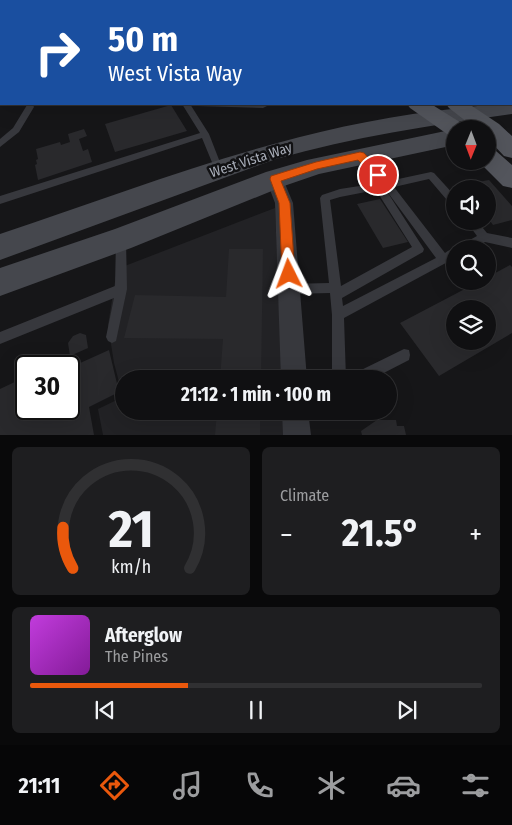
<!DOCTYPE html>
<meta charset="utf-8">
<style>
body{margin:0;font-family:"Fira Sans Condensed",sans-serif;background:#1e1e20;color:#f1f3f6;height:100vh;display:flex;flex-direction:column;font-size:19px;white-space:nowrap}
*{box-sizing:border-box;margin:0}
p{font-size:16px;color:#9c9d9f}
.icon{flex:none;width:28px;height:28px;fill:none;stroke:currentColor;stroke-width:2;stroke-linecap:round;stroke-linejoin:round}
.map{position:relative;height:435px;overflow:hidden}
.sheet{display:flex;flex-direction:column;gap:12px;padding:12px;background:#09090a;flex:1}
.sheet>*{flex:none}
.banner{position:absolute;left:0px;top:0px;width:512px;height:105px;box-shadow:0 5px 20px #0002,0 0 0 1px #303032;background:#1a4fa0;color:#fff;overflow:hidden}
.needle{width:32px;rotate:181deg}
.tools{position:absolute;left:446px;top:120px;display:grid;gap:10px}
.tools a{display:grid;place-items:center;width:50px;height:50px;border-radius:50%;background:#101012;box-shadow:0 5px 20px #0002,0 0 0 1px #303032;font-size:25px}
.speed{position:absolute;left:15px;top:355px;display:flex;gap:10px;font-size:25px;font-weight:700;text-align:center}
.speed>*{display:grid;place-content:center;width:65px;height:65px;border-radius:50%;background:#101012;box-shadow:0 5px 20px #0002,0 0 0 1px #303032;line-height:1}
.speed .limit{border:2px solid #111;border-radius:8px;background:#fff;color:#111}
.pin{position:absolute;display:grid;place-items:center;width:42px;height:42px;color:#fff;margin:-21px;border:2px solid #fff;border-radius:50%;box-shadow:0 1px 5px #0007}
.me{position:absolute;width:55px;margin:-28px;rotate:357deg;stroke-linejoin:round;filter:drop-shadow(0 0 4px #0008)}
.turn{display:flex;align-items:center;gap:18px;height:105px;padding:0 25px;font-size:22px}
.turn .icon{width:65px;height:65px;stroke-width:2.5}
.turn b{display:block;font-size:35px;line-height:42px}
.big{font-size:38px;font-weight:700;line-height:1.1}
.sheet .card{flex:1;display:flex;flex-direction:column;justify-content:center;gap:8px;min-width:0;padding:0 18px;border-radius:8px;background:#1e1e20}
.sheet .dial{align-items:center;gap:0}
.dial svg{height:130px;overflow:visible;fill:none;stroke:#303032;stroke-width:7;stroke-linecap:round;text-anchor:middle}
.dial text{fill:#f1f3f6;stroke:none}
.song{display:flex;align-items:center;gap:15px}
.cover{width:60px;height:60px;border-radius:8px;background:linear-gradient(135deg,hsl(290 70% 55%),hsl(290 70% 35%))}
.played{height:5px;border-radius:2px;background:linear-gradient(90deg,#ea580c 35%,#303032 35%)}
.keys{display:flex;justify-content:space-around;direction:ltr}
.heat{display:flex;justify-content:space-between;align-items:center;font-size:28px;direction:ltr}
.sheet .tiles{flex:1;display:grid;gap:12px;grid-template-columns:1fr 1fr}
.card:last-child{grid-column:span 2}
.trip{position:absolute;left:115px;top:370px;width:282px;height:50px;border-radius:25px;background:#101012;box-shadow:0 5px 20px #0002,0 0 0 1px #303032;font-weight:700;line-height:50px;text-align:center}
.dock{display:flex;height:80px;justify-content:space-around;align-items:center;background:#060607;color:#9c9d9f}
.dock .icon{width:35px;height:35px}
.dock .on{color:#ea580c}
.dock b{font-size:22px;color:#f1f3f6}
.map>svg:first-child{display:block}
.built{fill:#222225}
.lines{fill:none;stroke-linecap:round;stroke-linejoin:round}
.river{fill:#2c353c;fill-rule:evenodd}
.building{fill:#29292c;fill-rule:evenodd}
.lane{fill:#37383d;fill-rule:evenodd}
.street{fill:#37383d;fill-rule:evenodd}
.secondary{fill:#45474d;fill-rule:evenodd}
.primary{fill:#53555c;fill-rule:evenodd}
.highway{fill:#63666e;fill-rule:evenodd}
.route{fill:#ea580c;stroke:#983908}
.labels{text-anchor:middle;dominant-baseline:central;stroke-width:5;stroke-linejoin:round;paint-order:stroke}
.street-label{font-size:14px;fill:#a8adb8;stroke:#111113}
</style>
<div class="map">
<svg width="512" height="435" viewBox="0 0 512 435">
<rect width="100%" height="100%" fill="#161618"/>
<!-- built -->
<path class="built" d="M 275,208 L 282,379 L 124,379 L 124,411 L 284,411 L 285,435 L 103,435 L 98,409 L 123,397 L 114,363 L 108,325 L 117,269 Z"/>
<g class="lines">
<!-- river -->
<path class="river" d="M 0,7 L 1,7 L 1,17 L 0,17 Z"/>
</g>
<!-- building -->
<path class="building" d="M 171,105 L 187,131 L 115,152 L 105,124 Z
M 84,129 L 87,136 L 79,139 L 83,151 L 88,149 L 92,162 L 38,180 L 35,165 L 37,164 L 36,160 L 38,159 L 36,149 L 60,142 L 61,145 L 70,142 L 68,134 Z
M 489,180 L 512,206 L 512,220 L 493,225 L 488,218 L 488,189 L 470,189 L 466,184 Z
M 380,199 L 408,242 L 383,248 L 357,204 Z
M 229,249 L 263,249 L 261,379 L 220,379 L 223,339 L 124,338 L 135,295 L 226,297 Z
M 510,265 L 512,267 L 512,333 L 439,376 L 400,323 L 480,281 L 488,281 L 488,277 ZM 455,309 L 488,309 L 488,341 L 455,341 Z
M 80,333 L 86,335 L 88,348 L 70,356 L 68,343 L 73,336 Z
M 109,350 L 119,392 L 89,407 L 94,435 L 0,435 L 0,389 L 21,379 L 20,371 L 27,361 L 37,356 L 45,359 L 46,366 L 26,366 L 26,409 L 69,409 L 69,368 Z
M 217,411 L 260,411 L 260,435 L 215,435 Z
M 377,420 L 396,420 L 397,426 L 404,426 L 406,435 L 362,435 L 361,431 Z"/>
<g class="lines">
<!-- lane -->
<path class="lane" d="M 182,104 L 190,104 L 209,134 L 223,170 L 222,172 L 216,172 L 202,138 L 0,204 L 0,196 L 200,133 Z
M 193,104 L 263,104 L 267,106 L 263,108 L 197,106 Z
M 27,105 L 33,105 L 34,107 L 19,132 L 0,147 L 0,139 L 13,128 Z
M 360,153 L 363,154 L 389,181 L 431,172 L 434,173 L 455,196 L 455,207 L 452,206 L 429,179 L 394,187 L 445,253 C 448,251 452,248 456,249 L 455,258 L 344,318 L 346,379 L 332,379 L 332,315 L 330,293 L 289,294 L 285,293 L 283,289 L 285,285 L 289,284 L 329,283 L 320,198 L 322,195 L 340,189 L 379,183 L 357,158 L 356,156 L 357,154 ZM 376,190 L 412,247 L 341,286 L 330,200 L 340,197 ZM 386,190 L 436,258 L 343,306 L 342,298 L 423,252 L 424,249 Z
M 466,221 L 477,221 L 487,233 L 512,238 L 512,248 L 485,242 L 473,249 L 458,249 L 459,246 L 477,236 Z
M 121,236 L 125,237 L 126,240 L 127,289 L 116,341 L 112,343 L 108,341 L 106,337 L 114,298 L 0,344 L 0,332 L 115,286 L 116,240 L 117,237 Z
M 404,349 L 409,350 L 410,355 L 409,360 L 372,379 L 351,379 L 353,374 Z"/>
<!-- street -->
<path class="street" d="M 275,173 L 281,174 L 293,203 L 307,379 L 281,379 L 275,203 L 266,179 L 269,174 Z
M 282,411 L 308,411 L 311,435 L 283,435 Z"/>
<!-- secondary -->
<path class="secondary" d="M 512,102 L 512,114 C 432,125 354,137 276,159 L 0,260 L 0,234 C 143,186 285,129 436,111 C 461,108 486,104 511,104 Z
M 455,129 L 455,145 L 319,174 L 284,186 L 131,248 L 0,296 L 0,268 L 115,229 L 266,172 L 307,160 Z"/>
<!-- primary -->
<path class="primary" d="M 278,0 L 293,0 L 293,1 L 279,1 Z
M 307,0 L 323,0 L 323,1 L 308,1 Z
M 407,104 L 431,104 L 463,124 L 466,129 L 455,129 L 455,136 L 447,134 L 410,108 Z
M 446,104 L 469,104 L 499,124 L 512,136 L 512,158 L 504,156 L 488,139 L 488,129 L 476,129 L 449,108 Z
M 488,149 L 496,151 L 512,165 L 512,188 L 503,186 L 480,163 L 479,161 L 488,161 Z"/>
<!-- highway -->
<path class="highway" d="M 511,29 L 512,29 L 512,39 L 511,39 Z
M 0,30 L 1,30 L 1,41 L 0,41 Z
M 0,51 L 1,51 L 1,61 L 0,61 Z
M 0,79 L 1,79 L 1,91 L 0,91 Z"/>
</g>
<!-- route -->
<path class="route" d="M 360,152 L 364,153 L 382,173 L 383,175 L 382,178 L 375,178 L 358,160 L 317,169 L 281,181 L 290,203 L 295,274 L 293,278 L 289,280 L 284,278 L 282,274 L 279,203 L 270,179 L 271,176 L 316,162 Z"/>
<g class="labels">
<!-- street labels -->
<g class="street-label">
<text transform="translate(251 160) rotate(-18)">West Vista Way</text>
</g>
</g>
</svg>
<div class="tools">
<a><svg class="needle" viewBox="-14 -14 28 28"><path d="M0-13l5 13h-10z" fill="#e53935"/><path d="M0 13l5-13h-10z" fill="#9c9d9f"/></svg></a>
<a><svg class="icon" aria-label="sound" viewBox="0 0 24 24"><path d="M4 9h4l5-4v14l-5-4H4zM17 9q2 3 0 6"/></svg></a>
<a><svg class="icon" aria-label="search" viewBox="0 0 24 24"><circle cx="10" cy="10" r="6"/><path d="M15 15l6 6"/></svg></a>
<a><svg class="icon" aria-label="layers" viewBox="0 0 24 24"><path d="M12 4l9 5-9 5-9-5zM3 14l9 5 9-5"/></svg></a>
</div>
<div class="speed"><div class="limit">30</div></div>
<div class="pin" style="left:378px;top:175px;background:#d93025"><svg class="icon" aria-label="arrive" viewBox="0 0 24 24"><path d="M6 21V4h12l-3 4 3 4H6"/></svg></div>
<svg class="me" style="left:289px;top:274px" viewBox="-20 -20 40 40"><path d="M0-17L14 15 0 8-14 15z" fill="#ea580c" stroke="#fff" stroke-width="4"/></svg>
<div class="trip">21:12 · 1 min · 100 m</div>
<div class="banner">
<div class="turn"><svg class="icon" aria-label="right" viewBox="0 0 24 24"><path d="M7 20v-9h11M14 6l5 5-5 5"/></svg><div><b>50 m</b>West Vista Way</div></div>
</div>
</div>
<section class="sheet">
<div class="tiles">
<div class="card dial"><svg viewBox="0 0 100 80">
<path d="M14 69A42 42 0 1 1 86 69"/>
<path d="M14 69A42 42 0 0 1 8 44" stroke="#ea580c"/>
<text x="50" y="56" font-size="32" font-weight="700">21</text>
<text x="50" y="72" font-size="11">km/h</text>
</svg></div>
<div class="card"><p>Climate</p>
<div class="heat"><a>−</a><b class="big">21.5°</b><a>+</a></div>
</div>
<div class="card">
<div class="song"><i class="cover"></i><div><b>Afterglow</b><p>The Pines</p></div></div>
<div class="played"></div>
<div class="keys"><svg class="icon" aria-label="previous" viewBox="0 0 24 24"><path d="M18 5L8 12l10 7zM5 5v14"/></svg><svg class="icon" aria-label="pause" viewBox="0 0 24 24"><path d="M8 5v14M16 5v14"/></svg><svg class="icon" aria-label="next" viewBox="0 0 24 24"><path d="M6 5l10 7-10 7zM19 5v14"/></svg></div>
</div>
</div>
</section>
<nav class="dock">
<b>21:11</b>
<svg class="icon on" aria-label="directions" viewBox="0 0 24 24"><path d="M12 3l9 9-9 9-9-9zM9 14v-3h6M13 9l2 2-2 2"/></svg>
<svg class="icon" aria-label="music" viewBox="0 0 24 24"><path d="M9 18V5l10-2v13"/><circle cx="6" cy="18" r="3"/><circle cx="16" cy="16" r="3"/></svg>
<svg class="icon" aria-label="phone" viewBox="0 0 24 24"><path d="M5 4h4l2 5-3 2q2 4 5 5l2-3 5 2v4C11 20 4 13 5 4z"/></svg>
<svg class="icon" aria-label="climate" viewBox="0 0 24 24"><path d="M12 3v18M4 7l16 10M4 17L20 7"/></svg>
<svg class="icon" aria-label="car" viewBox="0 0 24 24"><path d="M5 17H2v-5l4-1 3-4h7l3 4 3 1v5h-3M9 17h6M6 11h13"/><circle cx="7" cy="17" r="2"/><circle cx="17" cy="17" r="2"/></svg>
<svg class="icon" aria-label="filters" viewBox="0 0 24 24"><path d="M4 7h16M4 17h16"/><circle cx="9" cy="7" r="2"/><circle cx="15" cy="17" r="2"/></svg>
</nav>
